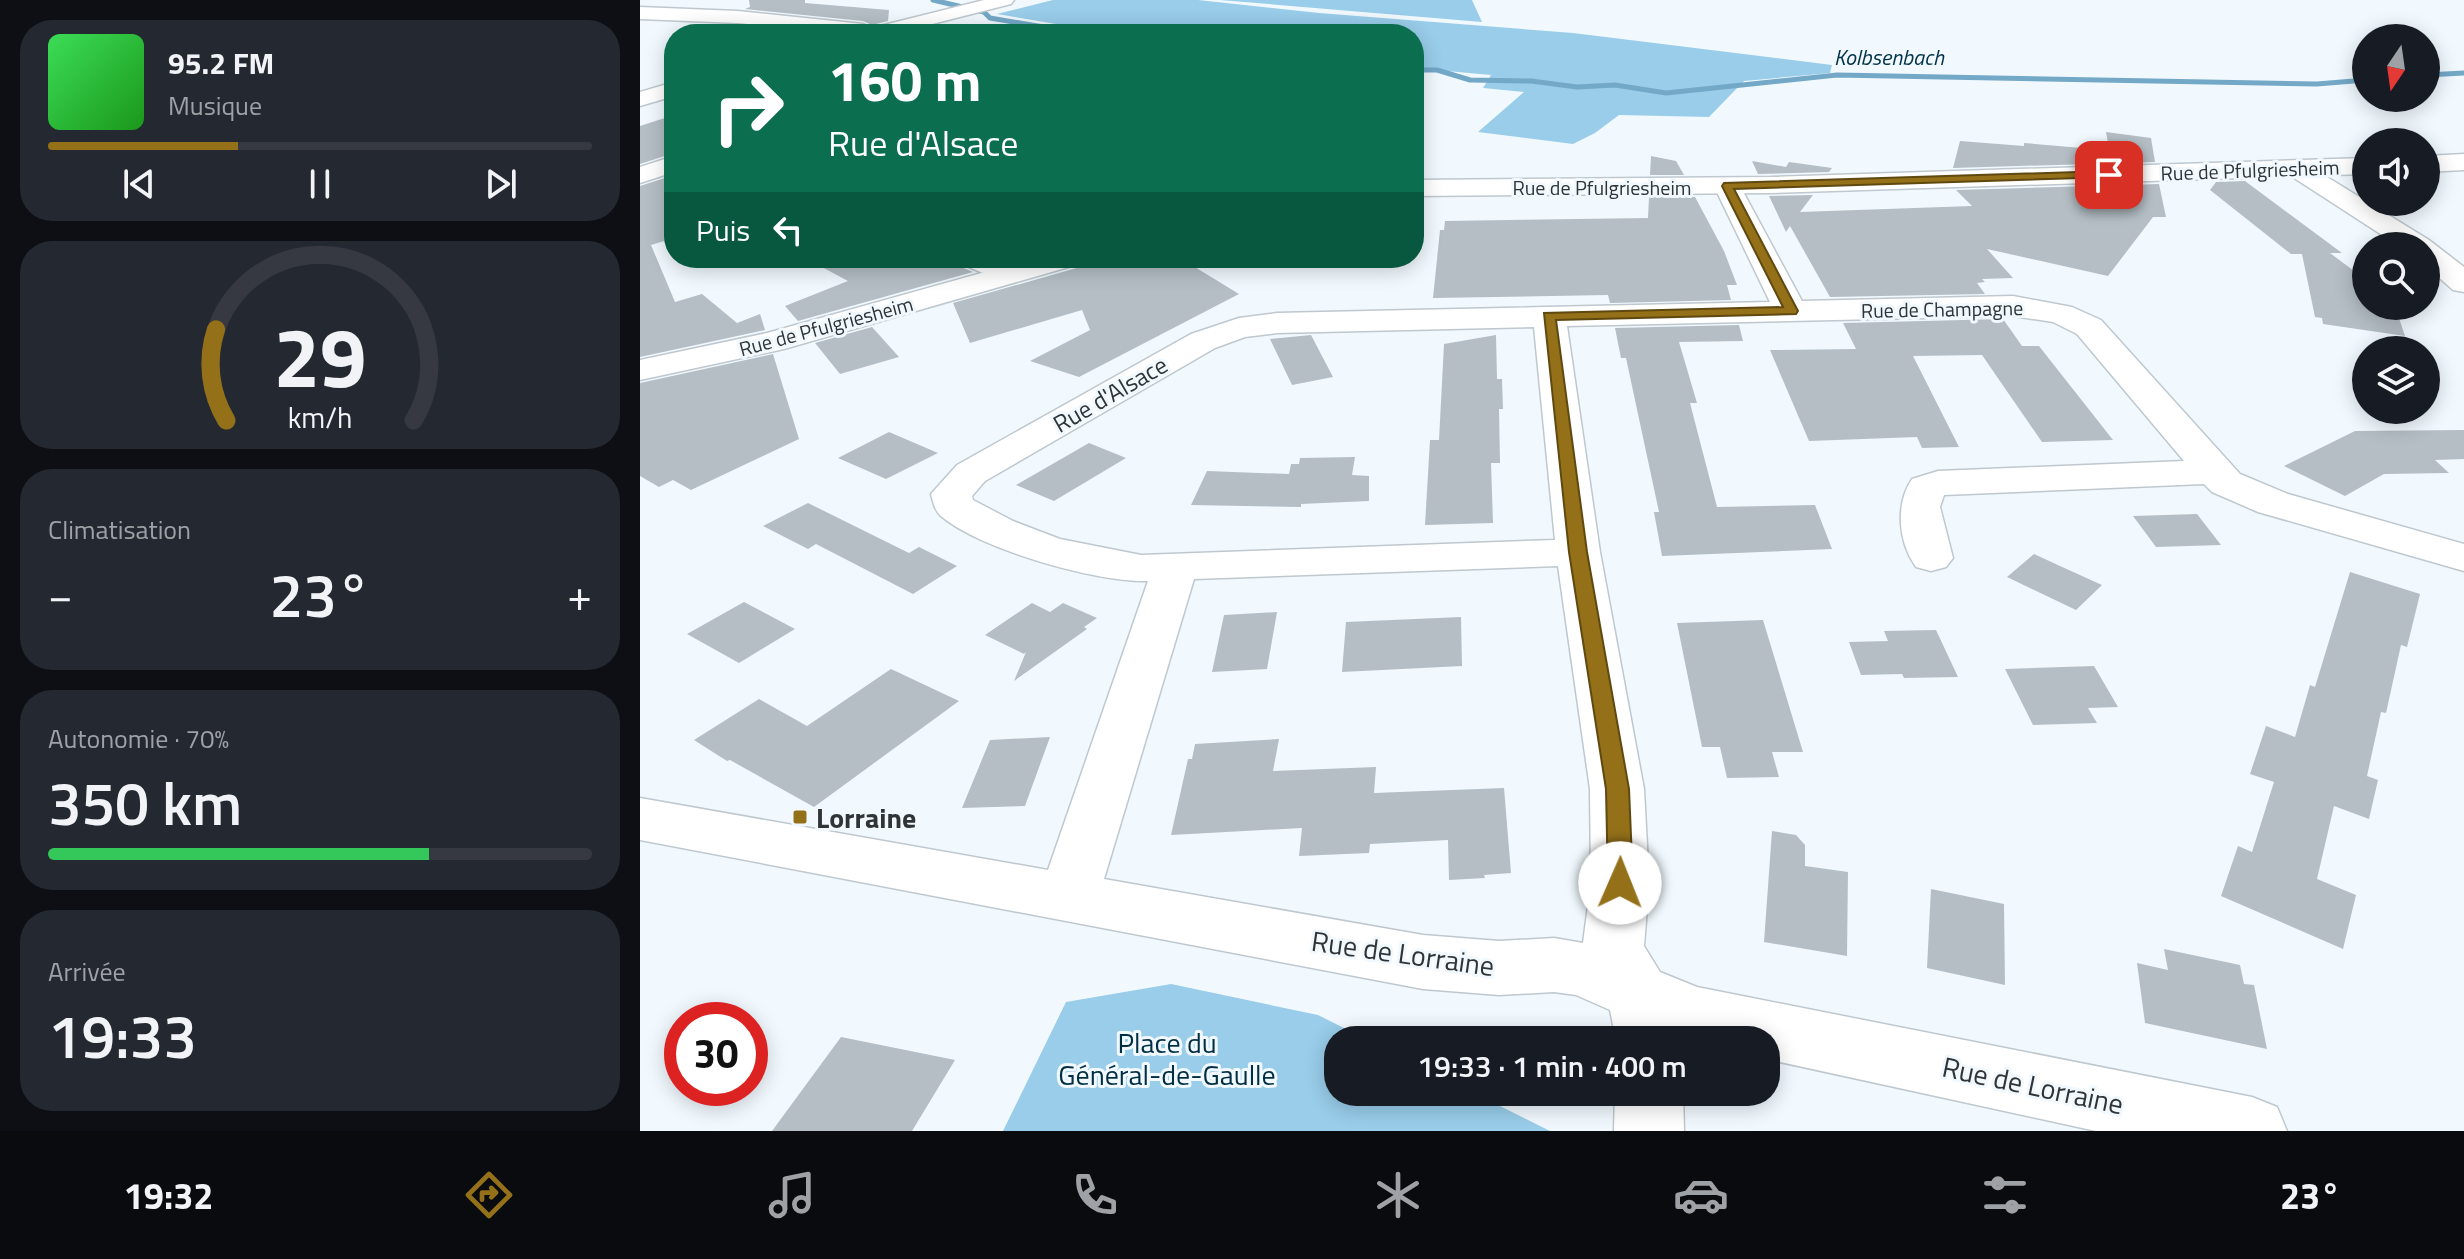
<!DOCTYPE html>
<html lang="fr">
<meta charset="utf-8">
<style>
body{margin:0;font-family:"Titillium Web",sans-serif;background:#242831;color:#f1f3f6;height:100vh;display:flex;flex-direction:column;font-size:30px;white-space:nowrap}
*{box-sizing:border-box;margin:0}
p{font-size:26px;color:#9ea1a6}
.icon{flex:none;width:44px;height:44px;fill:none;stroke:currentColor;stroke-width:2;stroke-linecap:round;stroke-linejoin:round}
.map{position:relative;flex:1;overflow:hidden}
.panel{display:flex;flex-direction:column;gap:20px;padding:20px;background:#0d0f14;width:640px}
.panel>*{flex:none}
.hud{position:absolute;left:24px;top:24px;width:760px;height:244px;border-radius:32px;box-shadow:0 4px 20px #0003;background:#0b6e4f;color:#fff;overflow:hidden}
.needle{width:52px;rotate:193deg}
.tools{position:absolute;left:1712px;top:24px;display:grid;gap:16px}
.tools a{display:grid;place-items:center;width:88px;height:88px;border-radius:50%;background:#171b24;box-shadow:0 4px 20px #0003;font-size:40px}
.speed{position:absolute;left:24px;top:1002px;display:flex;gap:16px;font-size:40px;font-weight:700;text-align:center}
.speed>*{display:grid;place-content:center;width:104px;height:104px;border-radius:50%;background:#171b24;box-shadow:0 4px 20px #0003;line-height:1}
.speed .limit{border:12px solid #d22;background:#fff;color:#111}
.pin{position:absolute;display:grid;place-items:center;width:68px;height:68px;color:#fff;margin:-34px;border-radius:16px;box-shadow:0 4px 12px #0006}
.me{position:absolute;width:88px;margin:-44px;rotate:1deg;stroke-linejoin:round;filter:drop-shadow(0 0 6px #0008)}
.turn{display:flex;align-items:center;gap:28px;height:168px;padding:0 32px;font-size:36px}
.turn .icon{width:104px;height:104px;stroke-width:2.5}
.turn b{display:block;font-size:56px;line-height:68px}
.then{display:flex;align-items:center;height:76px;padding:0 32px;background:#0003;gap:16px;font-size:30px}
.big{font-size:60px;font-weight:600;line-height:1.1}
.panel .widget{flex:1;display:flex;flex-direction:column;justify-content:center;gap:12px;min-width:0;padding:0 28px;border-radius:32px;background:#242831}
.panel .dial{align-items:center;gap:0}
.dial svg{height:208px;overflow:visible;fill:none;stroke:#363941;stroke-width:7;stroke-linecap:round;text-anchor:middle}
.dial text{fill:#f1f3f6;stroke:none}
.song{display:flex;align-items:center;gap:24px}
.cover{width:96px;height:96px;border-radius:12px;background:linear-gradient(135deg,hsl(130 70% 55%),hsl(120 70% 35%))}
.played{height:8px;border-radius:4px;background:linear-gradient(90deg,#947018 35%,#363941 35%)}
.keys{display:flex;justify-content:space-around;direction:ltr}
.heat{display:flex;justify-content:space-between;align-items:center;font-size:44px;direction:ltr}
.charge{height:12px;border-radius:6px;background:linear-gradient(90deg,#34c759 70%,#363941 0)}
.trip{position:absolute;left:684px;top:1026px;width:456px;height:80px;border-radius:32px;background:#171b24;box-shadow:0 4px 20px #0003;font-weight:600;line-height:80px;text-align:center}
.menu{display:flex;height:128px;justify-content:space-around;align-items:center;background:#090b0e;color:#9ea1a6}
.menu .icon{width:56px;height:56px}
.menu .current{color:#947018}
.menu b{font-size:36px;color:#f1f3f6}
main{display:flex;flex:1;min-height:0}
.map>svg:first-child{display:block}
.green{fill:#99cdea}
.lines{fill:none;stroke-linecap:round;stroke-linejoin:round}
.stream{stroke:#73a8c7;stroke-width:5}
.building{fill:#b4bec4}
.street-casing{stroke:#bec8ce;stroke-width:3}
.secondary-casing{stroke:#bec8ce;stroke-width:3}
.street{fill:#fff;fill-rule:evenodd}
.secondary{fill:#fff;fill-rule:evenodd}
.route{fill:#947018;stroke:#604910;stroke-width:2}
.poi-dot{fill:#947018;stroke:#f1f9fe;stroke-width:3}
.labels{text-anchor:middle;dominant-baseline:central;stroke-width:6;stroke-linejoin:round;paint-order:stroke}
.far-street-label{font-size:20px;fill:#303436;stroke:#f1f9fe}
.far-water-label{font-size:22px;font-style:italic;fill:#033349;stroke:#f1f9fe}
.street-label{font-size:24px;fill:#303436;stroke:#f1f9fe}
.near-poi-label{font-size:28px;font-weight:bold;fill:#303436;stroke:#f1f9fe;text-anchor:start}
.near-street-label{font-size:28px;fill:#303436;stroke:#f1f9fe}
.near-park-label{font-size:28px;fill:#002e43;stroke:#f1f9fe}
</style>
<main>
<section class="panel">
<div class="widget">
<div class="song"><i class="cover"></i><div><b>95.2 FM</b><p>Musique</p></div></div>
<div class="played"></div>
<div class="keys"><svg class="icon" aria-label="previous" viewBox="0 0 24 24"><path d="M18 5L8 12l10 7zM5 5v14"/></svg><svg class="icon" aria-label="pause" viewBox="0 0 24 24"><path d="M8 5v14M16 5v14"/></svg><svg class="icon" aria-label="next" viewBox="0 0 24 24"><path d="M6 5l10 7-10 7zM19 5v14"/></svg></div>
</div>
<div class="widget dial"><svg viewBox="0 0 100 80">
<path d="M14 69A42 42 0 1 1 86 69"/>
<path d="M14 69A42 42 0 0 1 10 34" stroke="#947018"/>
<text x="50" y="56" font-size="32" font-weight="700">29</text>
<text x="50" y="72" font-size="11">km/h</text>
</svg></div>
<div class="widget"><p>Climatisation</p>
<div class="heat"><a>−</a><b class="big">23°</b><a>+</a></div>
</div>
<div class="widget"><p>Autonomie · 70%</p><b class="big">350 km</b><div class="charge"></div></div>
<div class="widget"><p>Arrivée</p><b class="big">19:33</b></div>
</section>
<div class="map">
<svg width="1824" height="1131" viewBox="0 0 1824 1131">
<rect width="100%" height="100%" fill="#f1f9fe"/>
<!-- green -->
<path class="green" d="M 413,0 L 558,0 L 679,13 L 933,33 L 1192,65 L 1190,73 L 1104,81 L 1069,117 L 979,115 L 955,133 L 933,144 L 838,132 L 884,92 L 843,88 L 851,75 L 774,68 L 774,34 L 475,34 L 357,14 Z
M 580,0 L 832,0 L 842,22 Z
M 531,984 L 678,1015 L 728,1040 L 698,1040 L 698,1092 L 832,1092 L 910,1131 L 363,1131 L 426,1002 Z"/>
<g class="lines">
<!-- stream -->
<path class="stream" d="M 293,0 L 344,12 L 350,18 L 445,34
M 774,70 L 797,70 L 830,80 L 891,81 L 937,87 L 975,85 L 1026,93 L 1197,75 L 1677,84 L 1726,80
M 1786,75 L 1824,73"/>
</g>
<!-- building -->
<path class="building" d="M 109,0 L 165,0 L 165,3 L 249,10 L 248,21 L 232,25 L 223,21 L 105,9 L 110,7 Z
M 53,24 L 98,26 L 176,34 L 49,34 L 48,26 Z
M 34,115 L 34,153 L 0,164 L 0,126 Z
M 1466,132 L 1511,138 L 1515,162 L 1313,168 L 1320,141 L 1384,146 L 1384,143 L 1465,150 L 1464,143 L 1468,143 Z
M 1011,156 L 1036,161 L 1044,175 L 1010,175 Z
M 1112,161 L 1146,167 L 1149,162 L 1192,168 L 1189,172 L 1118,174 Z
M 34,175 L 34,238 L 11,245 L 35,302 L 62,294 L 97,323 L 120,314 L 125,330 L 0,357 L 0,186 Z
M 1605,181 L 1702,253 L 1690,253 L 1726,280 L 1726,306 L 1755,306 L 1765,336 L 1683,324 L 1682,318 L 1675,317 L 1662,254 L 1651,254 L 1570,190 L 1576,182 Z
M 1519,184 L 1526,217 L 1513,217 L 1468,276 L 1347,249 L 1373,278 L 1342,279 L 1345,282 L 1337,283 L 1345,294 L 1190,297 L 1150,226 L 1146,232 L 1129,196 L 1173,195 L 1160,212 L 1332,206 L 1316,190 Z
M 1009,197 L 1055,197 L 1084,251 L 1097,285 L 1087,285 L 1091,300 L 970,303 L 968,295 L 793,298 L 800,230 L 804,230 L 805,221 L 1008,218 Z
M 165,258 L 315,258 L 321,267 L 333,272 L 158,321 L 145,306 L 208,281 Z
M 446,258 L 540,258 L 599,294 L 439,377 L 390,361 L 450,330 L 442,310 L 330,343 L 313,303 L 440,267 Z
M 1363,319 L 1382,346 L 1399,346 L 1473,440 L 1402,442 L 1342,355 L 1273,356 L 1319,447 L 1282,448 L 1277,437 L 1169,441 L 1130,350 L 1216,349 L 1203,323 Z
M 1099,325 L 1103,341 L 1039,342 L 1057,403 L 1050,403 L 1077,507 L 1175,505 L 1192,549 L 1022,556 L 1014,512 L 1019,512 L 986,358 L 981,358 L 975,328 Z
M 232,327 L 259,357 L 200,374 L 175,343 Z
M 671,335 L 693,377 L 652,385 L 630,339 Z
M 856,335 L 857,379 L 862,379 L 863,409 L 859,409 L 860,463 L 851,463 L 853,523 L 785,525 L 790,440 L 799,440 L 804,344 Z
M 133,354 L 159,439 L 51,490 L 33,480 L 19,487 L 0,476 L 0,383 Z
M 1824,430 L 1824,459 L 1795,460 L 1809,473 L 1744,474 L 1705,496 L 1644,466 L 1715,431 Z
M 249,432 L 298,453 L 246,479 L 198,458 Z
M 449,443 L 486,458 L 414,501 L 376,485 Z
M 715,457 L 712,475 L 729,476 L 729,501 L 661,504 L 661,507 L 551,505 L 567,471 L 649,474 L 651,464 L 659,464 L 660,458 Z
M 168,503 L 269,553 L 279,547 L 317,566 L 273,594 L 176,544 L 168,549 L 123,526 Z
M 1557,514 L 1581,545 L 1516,547 L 1493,516 Z
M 1394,554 L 1420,566 L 1462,585 L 1436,610 L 1367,577 Z
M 1710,572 L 1780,594 L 1767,647 L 1761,645 L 1746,713 L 1741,712 L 1727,776 L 1738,780 L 1729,819 L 1694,806 L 1677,879 L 1716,895 L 1703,949 L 1581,896 L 1598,846 L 1612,852 L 1634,782 L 1610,774 L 1626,726 L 1655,737 L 1670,685 L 1675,687 Z
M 104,602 L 155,629 L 99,663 L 47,634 Z
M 392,603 L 410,612 L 423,603 L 457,618 L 444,627 L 447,629 L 374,681 L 386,652 L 384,654 L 345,635 Z
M 637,612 L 627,669 L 572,672 L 584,615 Z
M 821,617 L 822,666 L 702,672 L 706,622 Z
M 1123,620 L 1163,752 L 1132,752 L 1139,777 L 1087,778 L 1080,747 L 1062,747 L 1037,623 Z
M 1296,630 L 1318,677 L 1264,678 L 1262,674 L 1221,675 L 1209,642 L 1248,641 L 1244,631 Z
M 1454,666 L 1478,707 L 1448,708 L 1457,723 L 1393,725 L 1365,669 Z
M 251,669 L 319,701 L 174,807 L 90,760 L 87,761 L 54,740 L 119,699 L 167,726 Z
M 410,737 L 385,806 L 322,808 L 350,740 Z
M 639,739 L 633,771 L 736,767 L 734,793 L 864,788 L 871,873 L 844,875 L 845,878 L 809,880 L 808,840 L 730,844 L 729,853 L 659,856 L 662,828 L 531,835 L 548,759 L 552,759 L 555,744 Z
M 1132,831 L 1156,835 L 1165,845 L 1165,866 L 1208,872 L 1207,956 L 1124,942 Z
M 1291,889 L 1364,904 L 1365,985 L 1287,968 Z
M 1524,949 L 1600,965 L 1604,984 L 1614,985 L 1627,1049 L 1505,1023 L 1497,963 L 1528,970 Z
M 201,1037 L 315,1060 L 272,1131 L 132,1131 Z"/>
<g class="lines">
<defs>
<path id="street" d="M 344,0 L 374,0 L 371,4 L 253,34 L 206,34 L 98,23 L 0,19 L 0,7 L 98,11 L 223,24 L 232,28 Z
M 34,82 L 34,96 L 0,106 L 0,92 Z
M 34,156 L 34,172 L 0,183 L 0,167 Z
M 1657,161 L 1666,164 L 1789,240 L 1824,267 L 1824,292 L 1813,290 L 1786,266 L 1786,246 L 1759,246 L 1648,174 L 1644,169 L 1648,164 Z
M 1087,178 L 1096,180 L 1100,186 L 1162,301 L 1373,296 L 1432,307 L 1461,320 L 1600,474 L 1648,494 L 1824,544 L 1824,571 L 1618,512 L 1572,492 L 1564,484 L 1304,495 L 1300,507 L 1313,558 L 1306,567 L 1291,571 L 1276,567 C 1258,542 1255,504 1272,479 L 1298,471 L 1544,461 L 1437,334 L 1413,322 L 1373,316 L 927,326 L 960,552 L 1004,789 L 1009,883 L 1004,946 L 1020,972 L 1057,987 L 1612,1097 L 1637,1107 L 1647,1131 L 1456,1131 L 1126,1059 L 1126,1040 L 976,1040 L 970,1010 L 936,995 L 914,992 L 859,995 L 783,989 L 0,840 L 0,798 L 408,870 L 508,581 C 458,583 339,549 301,516 C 295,511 293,502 291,494 L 317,465 L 551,334 L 599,318 L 637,313 L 1130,302 L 1074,186 L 1078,180 ZM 894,327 L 915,540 L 501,555 L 420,539 L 373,521 L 333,500 L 332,496 L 345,481 L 575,348 L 605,337 L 637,333 ZM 918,566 L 950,789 L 951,883 L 943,943 L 914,938 L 859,941 L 783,935 L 464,879 L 554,579 Z
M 318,258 C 340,258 371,253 385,274 L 381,280 L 370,283 L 359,280 L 322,264 Z
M 975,1092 L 1043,1092 L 1044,1131 L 974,1131 Z"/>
<path id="secondary" d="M 1824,154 L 1824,170 L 1786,172 L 1786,156 Z
M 1726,158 L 1726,174 L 1131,193 L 774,196 L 774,180 L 1131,177 Z
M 395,258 L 443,258 L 439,264 L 144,349 L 0,380 L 0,360 L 127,333 Z"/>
</defs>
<!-- street casing -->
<use href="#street" class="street-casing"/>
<!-- secondary casing -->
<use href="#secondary" class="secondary-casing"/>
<!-- street -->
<use href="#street" class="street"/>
<!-- secondary -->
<use href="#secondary" class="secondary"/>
</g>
<!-- route -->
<path class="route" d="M 1469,171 L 1473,172 L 1473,177 L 1094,189 L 1158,311 L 1156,314 L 916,320 L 947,552 L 989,789 L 993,883 L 989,890 L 980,893 L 972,890 L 968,883 L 966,789 L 929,552 L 904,313 L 1143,307 L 1082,186 L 1084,183 Z"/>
<!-- markers -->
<rect class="poi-dot" x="152" y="809" width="16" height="16" rx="4"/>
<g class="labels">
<!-- far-street labels -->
<g class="far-street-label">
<text transform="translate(1610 170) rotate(-2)">Rue de Pfulgriesheim</text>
<text x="962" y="187">Rue de Pfulgriesheim</text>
<text transform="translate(1302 309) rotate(-1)">Rue de Champagne</text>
<text transform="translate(186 326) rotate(-15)">Rue de Pfulgriesheim</text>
</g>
<!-- far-water labels -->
<g class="far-water-label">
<text x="1249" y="57">Kolbsenbach</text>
</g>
<!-- street labels -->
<g class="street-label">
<text transform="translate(470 394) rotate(-30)">Rue d'Alsace</text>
</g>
<!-- near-poi labels -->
<g class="near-poi-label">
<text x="176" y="817">Lorraine</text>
</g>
<!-- near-street labels -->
<g class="near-street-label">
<text transform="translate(763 953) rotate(8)">Rue de Lorraine</text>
<text transform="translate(1393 1085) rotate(12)">Rue de Lorraine</text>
</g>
<!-- near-park labels -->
<g class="near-park-label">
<text x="527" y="1042">Place du<tspan x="527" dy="32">Général-de-Gaulle</tspan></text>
</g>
</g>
</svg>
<div class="tools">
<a><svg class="needle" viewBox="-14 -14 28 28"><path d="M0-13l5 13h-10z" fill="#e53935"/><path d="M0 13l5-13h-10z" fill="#9ea1a6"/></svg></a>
<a><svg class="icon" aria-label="sound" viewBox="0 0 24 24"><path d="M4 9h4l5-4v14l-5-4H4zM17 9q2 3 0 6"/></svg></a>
<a><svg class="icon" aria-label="search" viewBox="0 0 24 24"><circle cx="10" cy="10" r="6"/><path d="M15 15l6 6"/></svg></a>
<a><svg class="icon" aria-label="layers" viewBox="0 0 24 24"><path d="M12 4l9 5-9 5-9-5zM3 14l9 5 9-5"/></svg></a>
</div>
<div class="speed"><div class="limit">30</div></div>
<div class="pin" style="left:1469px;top:175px;background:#d93025"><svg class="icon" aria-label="arrive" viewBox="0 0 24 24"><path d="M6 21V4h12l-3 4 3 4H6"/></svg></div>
<svg class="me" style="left:980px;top:883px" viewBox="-20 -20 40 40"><circle r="19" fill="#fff"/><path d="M0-13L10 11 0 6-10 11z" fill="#947018"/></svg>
<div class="trip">19:33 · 1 min · 400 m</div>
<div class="hud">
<div class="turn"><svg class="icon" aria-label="right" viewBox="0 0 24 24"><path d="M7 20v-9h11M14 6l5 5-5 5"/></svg><div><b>160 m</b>Rue d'Alsace</div></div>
<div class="then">Puis<svg class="icon" aria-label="left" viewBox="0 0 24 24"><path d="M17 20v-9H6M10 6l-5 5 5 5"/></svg></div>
</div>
</div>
</main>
<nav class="menu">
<b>19:32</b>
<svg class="icon current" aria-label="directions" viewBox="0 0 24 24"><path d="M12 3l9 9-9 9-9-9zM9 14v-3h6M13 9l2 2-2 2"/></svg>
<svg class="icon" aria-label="music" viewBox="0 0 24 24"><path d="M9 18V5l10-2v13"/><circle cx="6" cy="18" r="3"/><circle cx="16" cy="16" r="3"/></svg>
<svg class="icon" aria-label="phone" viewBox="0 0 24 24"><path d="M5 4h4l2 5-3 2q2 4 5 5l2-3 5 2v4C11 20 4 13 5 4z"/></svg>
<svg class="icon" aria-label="climate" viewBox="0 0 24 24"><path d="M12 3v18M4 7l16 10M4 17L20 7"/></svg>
<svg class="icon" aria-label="car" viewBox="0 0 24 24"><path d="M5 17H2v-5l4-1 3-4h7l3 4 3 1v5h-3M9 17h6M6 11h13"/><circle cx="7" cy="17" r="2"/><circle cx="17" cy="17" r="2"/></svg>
<svg class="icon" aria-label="filters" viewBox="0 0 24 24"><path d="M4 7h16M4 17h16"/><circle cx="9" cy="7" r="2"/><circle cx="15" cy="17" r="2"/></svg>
<b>23°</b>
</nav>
